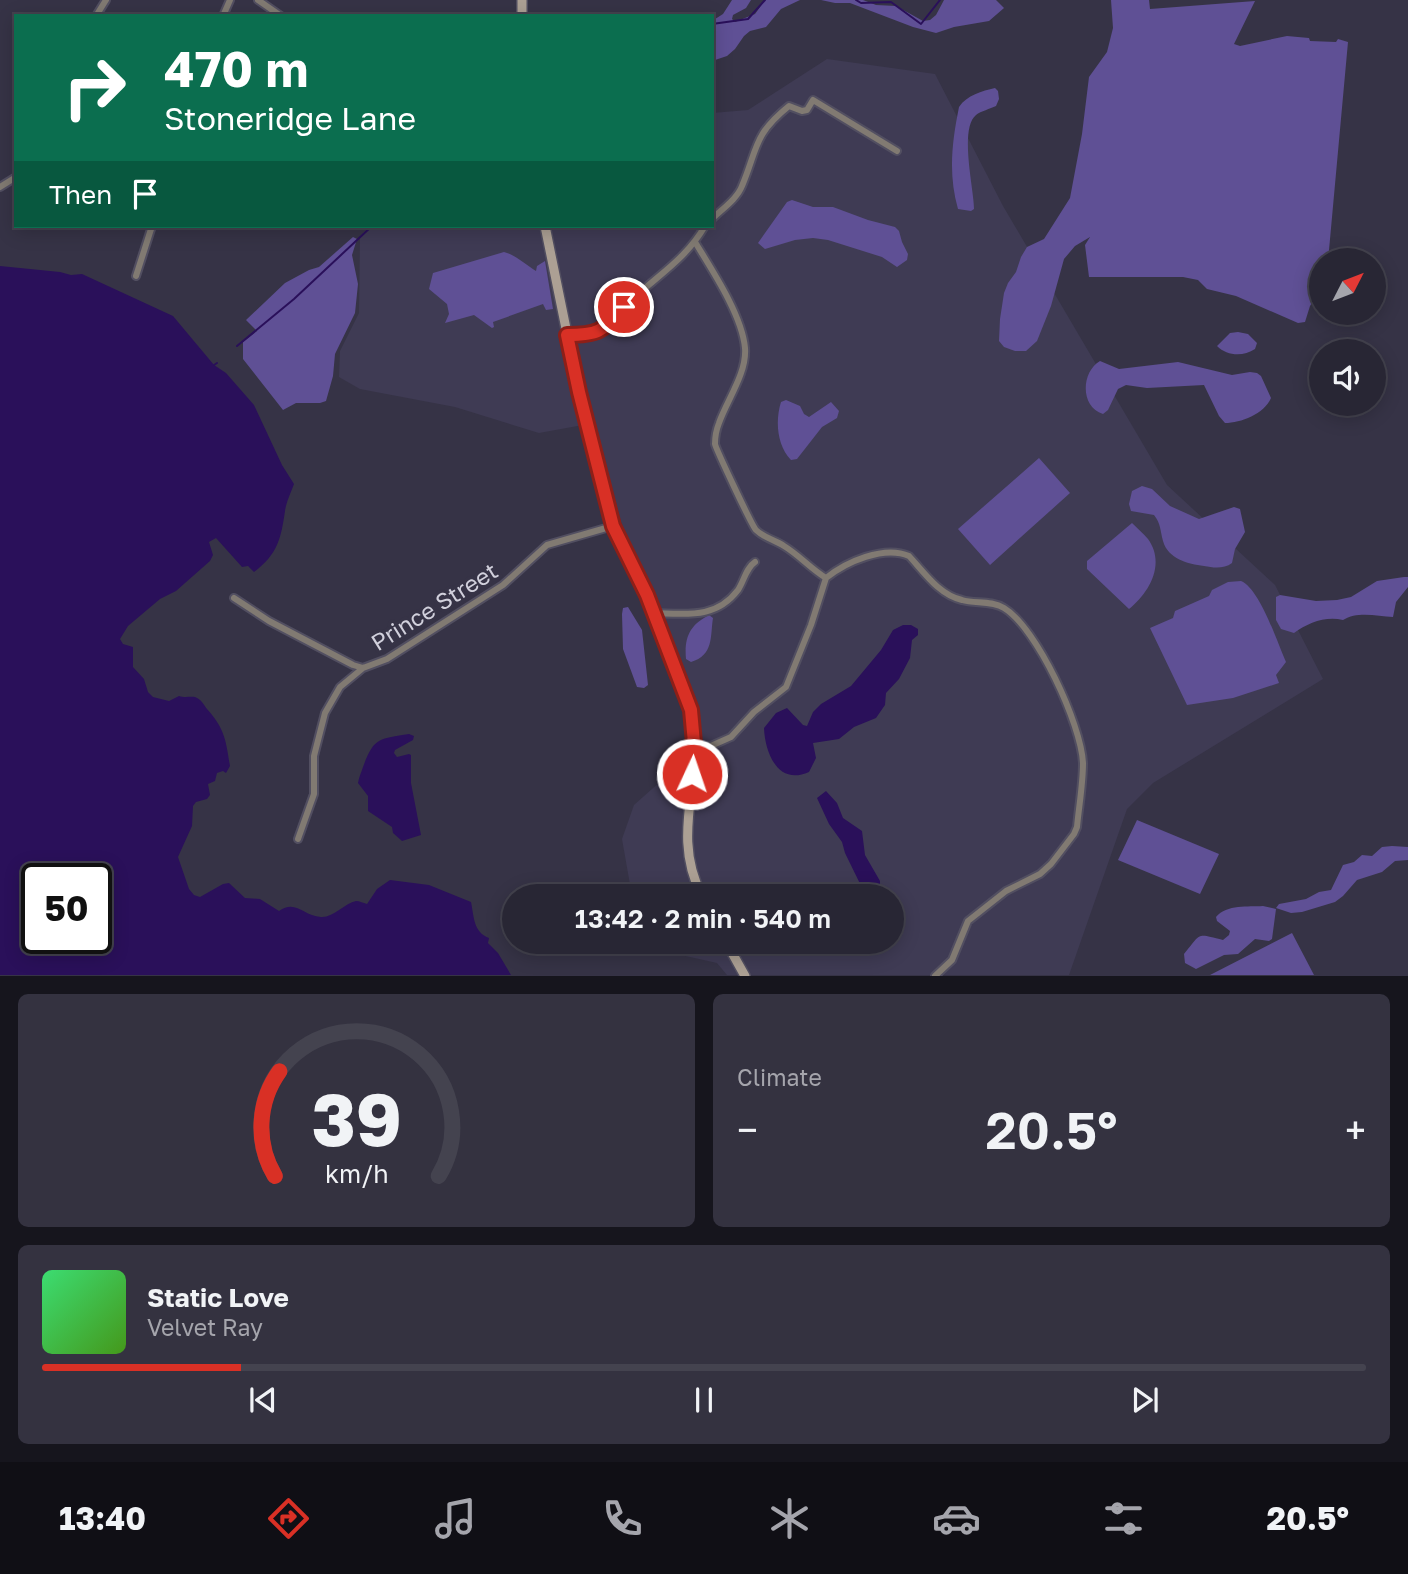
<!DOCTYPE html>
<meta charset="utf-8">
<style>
body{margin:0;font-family:"Golos Text",sans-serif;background:#343240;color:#f1f3f6;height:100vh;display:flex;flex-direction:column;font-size:26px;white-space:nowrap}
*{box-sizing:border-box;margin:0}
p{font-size:23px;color:#a5a5ac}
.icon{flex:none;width:38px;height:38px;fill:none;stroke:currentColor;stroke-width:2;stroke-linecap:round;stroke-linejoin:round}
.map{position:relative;height:976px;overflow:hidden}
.sheet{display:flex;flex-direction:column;gap:18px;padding:18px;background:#16151d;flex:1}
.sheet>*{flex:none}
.guide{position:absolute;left:14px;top:14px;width:700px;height:214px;border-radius:0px;box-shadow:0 4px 18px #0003,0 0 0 2px #44434f;background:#0b6e4f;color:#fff;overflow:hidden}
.needle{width:46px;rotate:48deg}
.fabs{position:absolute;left:1309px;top:248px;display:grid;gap:14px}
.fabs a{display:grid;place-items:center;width:77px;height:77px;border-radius:50%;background:#282634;box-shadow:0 4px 18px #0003,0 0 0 2px #44434f;font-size:35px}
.speed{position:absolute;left:21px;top:863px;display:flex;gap:14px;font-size:35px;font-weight:700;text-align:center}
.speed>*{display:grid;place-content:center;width:91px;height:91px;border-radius:50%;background:#282634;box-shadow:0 4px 18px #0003,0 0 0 2px #44434f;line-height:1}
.speed .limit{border:4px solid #111;border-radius:10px;background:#fff;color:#111}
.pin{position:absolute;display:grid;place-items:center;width:60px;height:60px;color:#fff;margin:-30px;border:4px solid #fff;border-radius:50%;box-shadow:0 2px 7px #0007}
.me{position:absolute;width:77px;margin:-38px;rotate:3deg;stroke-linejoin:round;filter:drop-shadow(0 0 5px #0008)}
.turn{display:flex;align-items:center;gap:24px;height:147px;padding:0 35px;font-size:32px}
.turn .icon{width:91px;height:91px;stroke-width:2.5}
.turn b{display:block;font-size:49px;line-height:60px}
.then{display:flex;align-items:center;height:66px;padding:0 35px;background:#0003;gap:14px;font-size:26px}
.big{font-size:52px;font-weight:600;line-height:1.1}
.sheet .card{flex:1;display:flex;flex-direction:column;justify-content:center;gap:10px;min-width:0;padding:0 24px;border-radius:10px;background:#343240}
.sheet .dial{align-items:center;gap:0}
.dial svg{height:182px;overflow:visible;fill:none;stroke:#44434f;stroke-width:7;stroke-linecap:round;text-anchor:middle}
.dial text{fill:#f1f3f6;stroke:none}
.song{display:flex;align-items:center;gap:21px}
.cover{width:84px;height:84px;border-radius:10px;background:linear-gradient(135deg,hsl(140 70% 55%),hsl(100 70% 35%))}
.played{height:7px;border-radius:4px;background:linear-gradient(90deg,#d93025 15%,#44434f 15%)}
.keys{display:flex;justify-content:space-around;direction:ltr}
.heat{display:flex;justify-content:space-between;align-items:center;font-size:38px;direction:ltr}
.sheet .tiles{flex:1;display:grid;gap:18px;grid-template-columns:1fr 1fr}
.card:last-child{grid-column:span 2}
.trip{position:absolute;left:502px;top:884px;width:402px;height:70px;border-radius:35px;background:#282634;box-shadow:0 4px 18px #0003,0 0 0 2px #44434f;font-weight:600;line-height:70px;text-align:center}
.dock{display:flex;height:112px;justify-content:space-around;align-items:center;background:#100f15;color:#a5a5ac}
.dock .icon{width:49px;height:49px}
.dock .active{color:#d93025}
.dock b{font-size:32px;color:#f1f3f6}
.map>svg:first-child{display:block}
.built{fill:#3f3b54}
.green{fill:#5f5095}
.water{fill:#2a105a;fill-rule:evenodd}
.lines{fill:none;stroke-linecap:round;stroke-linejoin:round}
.stream{stroke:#2a105a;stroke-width:2}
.street-casing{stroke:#524f61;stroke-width:10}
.secondary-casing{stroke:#524f61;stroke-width:12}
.street{stroke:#817a72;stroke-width:6}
.secondary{stroke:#aca094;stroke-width:9}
.route-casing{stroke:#8d1f18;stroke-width:18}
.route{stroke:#d93025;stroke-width:12}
.labels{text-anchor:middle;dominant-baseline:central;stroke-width:7;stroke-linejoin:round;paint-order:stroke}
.street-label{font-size:23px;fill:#d1d0dc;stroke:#363346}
</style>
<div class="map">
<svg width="1408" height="976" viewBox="0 0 1408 976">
<rect width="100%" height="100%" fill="#363346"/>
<!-- built -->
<path class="built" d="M 827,59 L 935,74 L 1003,206 L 1167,485 L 1275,585 L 1323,679 L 1153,783 L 1127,809 L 1069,975 L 727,975 L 717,963 L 641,946 L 641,942 L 892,942 L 892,896 L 632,896 L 622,839 L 634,805 L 670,773 L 689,766 L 700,714 L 621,522 L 594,423 L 539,433 L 455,407 L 360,389 L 339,377 L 340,351 L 359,313 L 360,236 L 370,226 L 712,226 L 712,113 L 748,110 Z"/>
<!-- green -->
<path class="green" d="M 732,0 L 751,0 L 746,8 L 733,15 L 732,19 L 735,22 L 755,14 L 765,0 L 800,0 L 781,9 L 766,27 L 750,31 L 744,36 L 735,49 L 727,56 L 715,60 L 712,58 L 712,21 L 723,14 Z
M 821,0 L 863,0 L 876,5 L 896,6 L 923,21 L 930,20 L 936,15 L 944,0 L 996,0 L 1004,8 L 989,21 L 954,27 L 936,33 L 913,27 L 850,3 L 835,3 Z
M 1111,0 L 1149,0 L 1150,9 L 1255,1 L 1234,44 L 1240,46 L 1287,36 L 1309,38 L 1310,41 L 1336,42 L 1338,39 L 1348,42 L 1328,261 L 1321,261 L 1321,289 L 1310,306 L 1305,322 L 1298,323 L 1236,296 L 1207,289 L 1198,280 L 1183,277 L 1089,277 L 1085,245 L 1090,237 L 1075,246 L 1064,259 L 1051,306 L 1037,341 L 1026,351 L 1015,351 L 1004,347 L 999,341 L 1000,319 L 1004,293 L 1008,283 L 1016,272 L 1021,257 L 1027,247 L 1044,239 L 1070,198 L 1082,134 L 1089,77 L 1107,52 L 1113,28 Z
M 995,88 L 998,91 L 999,99 L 996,106 C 990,109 981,111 976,115 C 959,129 974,189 974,209 L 971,211 L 958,209 C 948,174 952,142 959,107 C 967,95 982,91 995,88 Z
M 792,200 L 813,207 L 833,207 L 868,220 L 895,227 L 899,231 L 902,242 L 908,254 L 907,260 L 897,267 L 882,257 L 828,240 L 813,238 L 795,240 L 765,249 L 758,243 L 787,202 Z
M 353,237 L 357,239 L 352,255 L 358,284 L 355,313 L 335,354 L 333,376 L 326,401 L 320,403 L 296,403 L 283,410 L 243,359 L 243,342 L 257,331 L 246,320 L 285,283 L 309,270 L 319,267 Z
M 504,252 C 516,255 526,265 536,271 L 537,266 L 545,261 L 553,309 L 546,310 L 543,304 L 493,322 L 494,327 L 492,328 L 474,315 L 445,323 L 449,314 L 447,304 L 429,289 L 433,273 Z
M 1238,332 L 1248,334 L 1257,343 L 1255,349 C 1243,357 1227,356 1217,346 L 1230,333 Z
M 1100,361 L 1119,369 L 1178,362 L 1232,375 L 1250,372 L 1257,373 L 1261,376 L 1271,398 C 1264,414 1241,423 1225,423 L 1219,416 L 1204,385 L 1147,388 L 1126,385 L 1118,389 L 1108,410 L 1103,414 C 1080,407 1081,372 1100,361 Z
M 786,400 L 800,406 L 804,414 L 809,417 L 831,402 L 839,411 L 837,418 L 822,427 L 797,459 L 791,460 C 777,446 775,421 781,402 Z
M 1039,458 L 1070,493 L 990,565 L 958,529 Z
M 1142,486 L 1152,489 L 1170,506 L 1199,519 L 1234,507 L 1240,509 L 1245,532 L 1235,549 L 1232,563 C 1224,569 1214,568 1204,566 C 1188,564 1168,559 1163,541 C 1160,530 1161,524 1154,515 L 1131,511 L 1129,504 L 1132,491 Z
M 1132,523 C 1137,528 1143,533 1148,539 C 1166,564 1149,593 1129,609 L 1087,569 L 1087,561 Z
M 1404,577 L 1408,577 L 1408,587 L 1396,602 L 1393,617 C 1377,616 1357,611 1343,620 C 1325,616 1308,623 1294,633 L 1281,629 L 1276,620 L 1276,597 L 1280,595 L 1316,601 L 1337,600 L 1351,597 L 1377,581 Z
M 1241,581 C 1260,589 1277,642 1286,662 L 1276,675 L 1279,683 L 1233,698 L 1187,705 L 1150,628 L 1173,618 L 1175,611 L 1209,596 L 1212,590 L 1228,582 Z
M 628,607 L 642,630 L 648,685 L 644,688 L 637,687 L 623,649 L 622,614 L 623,608 Z
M 709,615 L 713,618 C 710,637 714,655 691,662 L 686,659 C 684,637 690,625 709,615 Z
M 1137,820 L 1219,854 L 1200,894 L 1118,860 Z
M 1392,846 L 1408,847 L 1408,860 L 1395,861 L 1382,872 L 1357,880 L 1343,896 L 1335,902 L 1302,912 L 1291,913 L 1276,908 L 1279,904 L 1306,899 L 1319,892 L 1331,890 L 1343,865 L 1354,862 L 1362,855 L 1372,856 L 1382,847 Z
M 1263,906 L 1276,909 L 1272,939 L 1269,941 L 1255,939 L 1238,954 L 1224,955 L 1196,969 L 1185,963 L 1184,954 C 1202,933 1195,933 1223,940 L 1229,935 L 1230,931 L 1217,921 L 1216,917 C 1227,904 1248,907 1263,906 Z
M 1292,933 L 1314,975 L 1210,975 Z"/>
<!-- water -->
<path class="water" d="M 0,266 L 60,272 L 71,275 L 82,274 L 173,316 L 214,365 L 226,373 L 254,405 L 282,465 L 294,484 C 291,492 286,503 285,511 C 281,538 278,554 254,572 L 248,566 L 242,567 L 216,538 L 209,542 L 213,555 L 210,561 L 176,591 L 160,599 L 128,626 L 120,639 L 123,644 L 133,647 L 133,667 L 144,679 L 148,692 L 153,697 L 169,701 L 179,696 C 185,698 190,696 195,697 C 201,699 204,705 207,709 C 225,729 226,741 230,766 L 226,773 L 223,771 L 217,773 L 215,781 L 208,784 L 210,795 L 207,799 L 196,802 L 193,806 L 192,826 L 178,857 L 189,889 L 194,895 L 200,897 L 223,884 L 229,883 L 245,898 L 260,899 L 279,911 C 296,899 303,916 321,917 C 333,918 345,903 356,901 C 360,901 363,903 367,904 L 377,889 L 390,880 L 429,885 L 471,902 C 474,916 473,932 489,938 L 488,943 L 498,953 L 511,975 L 0,975 ZM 96,878 L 96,938 L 37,938 L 37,878 Z
M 903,625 L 911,625 L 918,629 L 918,635 L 912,640 L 910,658 L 899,679 L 886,693 L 885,705 L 876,718 L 854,727 L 839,739 L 813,743 L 816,758 L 809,772 C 778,786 765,753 764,728 L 776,713 L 787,708 L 803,725 L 807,726 L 813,712 L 821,704 L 851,686 L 881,650 L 893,630 Z
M 409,734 L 414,736 L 413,740 L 395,750 L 394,753 L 397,757 L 409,754 L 411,755 L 411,783 L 421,835 L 402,841 L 393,833 L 392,827 L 368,811 L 368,796 L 358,783 C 359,777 361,773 363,767 C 374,737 379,739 409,734 Z
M 826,791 L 837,803 L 843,818 L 862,831 L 865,855 L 880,881 L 880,896 L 866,896 L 845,853 L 842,842 L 829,824 L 817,798 Z"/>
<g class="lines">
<!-- stream -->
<path class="stream" d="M 856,0 L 861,3 L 891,2 L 921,24 L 940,0
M 712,24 L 748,19 L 765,0
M 237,346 L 294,299 L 372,226
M 214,365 L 217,363"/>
<defs>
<path id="street" d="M 258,0 L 281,16
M 96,16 L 106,0
M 223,16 L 230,0
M 0,187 L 16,177
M 712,219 C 722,209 737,199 742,186 C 758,148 753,135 789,106 L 802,111 L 807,110 L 813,100 L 897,151
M 695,242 C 712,270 742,315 745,348 C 747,373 727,400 719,423 C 717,428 715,438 715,444 C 716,449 752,526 756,530 C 764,538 775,540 784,546 C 799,555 811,569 826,578
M 136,276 L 152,226
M 567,335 C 578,335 590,336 600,331 C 612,323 621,310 632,300 C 659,274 685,260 705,226
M 234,598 L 269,621 L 353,665 L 363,668 L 387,659 L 503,585 L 547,545 L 613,526
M 655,613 C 687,614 716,619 738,590 C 744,581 746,568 755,562
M 695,753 L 731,737 L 754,712 L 786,687 L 811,625 L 826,578 C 846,562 884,545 909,556 C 924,572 939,595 962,600 C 975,604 991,600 1004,608 C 1037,628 1081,724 1083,763 C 1083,784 1079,806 1077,827 L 1074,834 L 1051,864 L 1040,874 L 1006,891 L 968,921 L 952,960 L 935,976
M 298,839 L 314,794 L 314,756 L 325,713 L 340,687 L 363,668"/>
<path id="secondary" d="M 522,16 L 522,0
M 545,226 L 579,392 L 607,508 C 615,530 626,550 636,571 C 647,596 656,621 666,646 C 675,667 685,689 691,711 C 707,775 668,831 702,896
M 726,942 L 745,976"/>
</defs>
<!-- street casing -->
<use href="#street" class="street-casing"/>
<!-- secondary casing -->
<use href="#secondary" class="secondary-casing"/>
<!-- street -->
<use href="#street" class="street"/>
<!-- secondary -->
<use href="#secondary" class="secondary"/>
</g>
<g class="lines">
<defs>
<path id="route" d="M 624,307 C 602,331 600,335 567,335 L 579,392 L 613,526 L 647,595 L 691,710 L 695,754 L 692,774"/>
</defs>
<!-- route casing -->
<use href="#route" class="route-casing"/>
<!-- route -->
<use href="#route" class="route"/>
</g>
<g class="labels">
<!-- street labels -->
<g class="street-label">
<text transform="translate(434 606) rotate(-32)">Prince Street</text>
</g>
</g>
</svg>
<div class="fabs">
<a><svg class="needle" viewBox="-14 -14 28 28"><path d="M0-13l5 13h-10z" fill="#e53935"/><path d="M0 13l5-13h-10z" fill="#a5a5ac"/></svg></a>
<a><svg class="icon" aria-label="sound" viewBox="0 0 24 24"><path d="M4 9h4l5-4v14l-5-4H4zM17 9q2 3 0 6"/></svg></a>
</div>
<div class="speed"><div class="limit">50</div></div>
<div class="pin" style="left:624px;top:307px;background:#d93025"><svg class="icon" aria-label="arrive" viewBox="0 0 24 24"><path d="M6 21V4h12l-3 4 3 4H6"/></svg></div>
<svg class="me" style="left:692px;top:774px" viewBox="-20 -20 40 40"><circle r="17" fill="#d93025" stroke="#fff" stroke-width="3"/><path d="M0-11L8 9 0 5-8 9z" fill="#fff"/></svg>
<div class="trip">13:42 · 2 min · 540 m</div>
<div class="guide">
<div class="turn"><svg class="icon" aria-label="right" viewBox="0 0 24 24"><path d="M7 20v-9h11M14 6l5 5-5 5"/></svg><div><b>470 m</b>Stoneridge Lane</div></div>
<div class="then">Then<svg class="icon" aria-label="arrive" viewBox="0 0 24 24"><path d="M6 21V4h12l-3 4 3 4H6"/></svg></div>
</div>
</div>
<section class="sheet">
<div class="tiles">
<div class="card dial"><svg viewBox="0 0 100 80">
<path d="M14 69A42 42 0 1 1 86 69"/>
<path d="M14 69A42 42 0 0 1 16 23" stroke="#d93025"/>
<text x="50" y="56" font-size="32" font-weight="700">39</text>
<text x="50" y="72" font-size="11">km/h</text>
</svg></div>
<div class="card"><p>Climate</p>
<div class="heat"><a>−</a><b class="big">20.5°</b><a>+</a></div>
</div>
<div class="card">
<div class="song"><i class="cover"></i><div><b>Static Love</b><p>Velvet Ray</p></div></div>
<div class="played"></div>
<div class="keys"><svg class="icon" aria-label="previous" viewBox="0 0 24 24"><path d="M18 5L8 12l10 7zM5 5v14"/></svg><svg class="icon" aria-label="pause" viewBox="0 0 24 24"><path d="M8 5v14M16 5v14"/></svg><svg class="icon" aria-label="next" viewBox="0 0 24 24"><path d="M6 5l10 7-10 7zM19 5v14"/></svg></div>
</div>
</div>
</section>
<nav class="dock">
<b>13:40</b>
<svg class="icon active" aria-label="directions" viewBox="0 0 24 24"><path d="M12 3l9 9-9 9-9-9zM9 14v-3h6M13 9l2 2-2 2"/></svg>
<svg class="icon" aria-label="music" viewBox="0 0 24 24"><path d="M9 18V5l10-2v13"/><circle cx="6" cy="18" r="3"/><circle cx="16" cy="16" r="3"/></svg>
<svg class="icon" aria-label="phone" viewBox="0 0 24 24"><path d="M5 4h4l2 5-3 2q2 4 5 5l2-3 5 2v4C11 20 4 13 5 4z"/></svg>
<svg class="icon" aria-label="climate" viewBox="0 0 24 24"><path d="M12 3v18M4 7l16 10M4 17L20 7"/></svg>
<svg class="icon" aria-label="car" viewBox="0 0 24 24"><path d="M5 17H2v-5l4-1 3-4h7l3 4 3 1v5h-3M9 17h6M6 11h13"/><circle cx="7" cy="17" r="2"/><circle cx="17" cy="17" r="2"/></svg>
<svg class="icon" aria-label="filters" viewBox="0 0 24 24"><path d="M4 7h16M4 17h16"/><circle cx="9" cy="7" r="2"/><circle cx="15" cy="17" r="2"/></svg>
<b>20.5°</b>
</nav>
